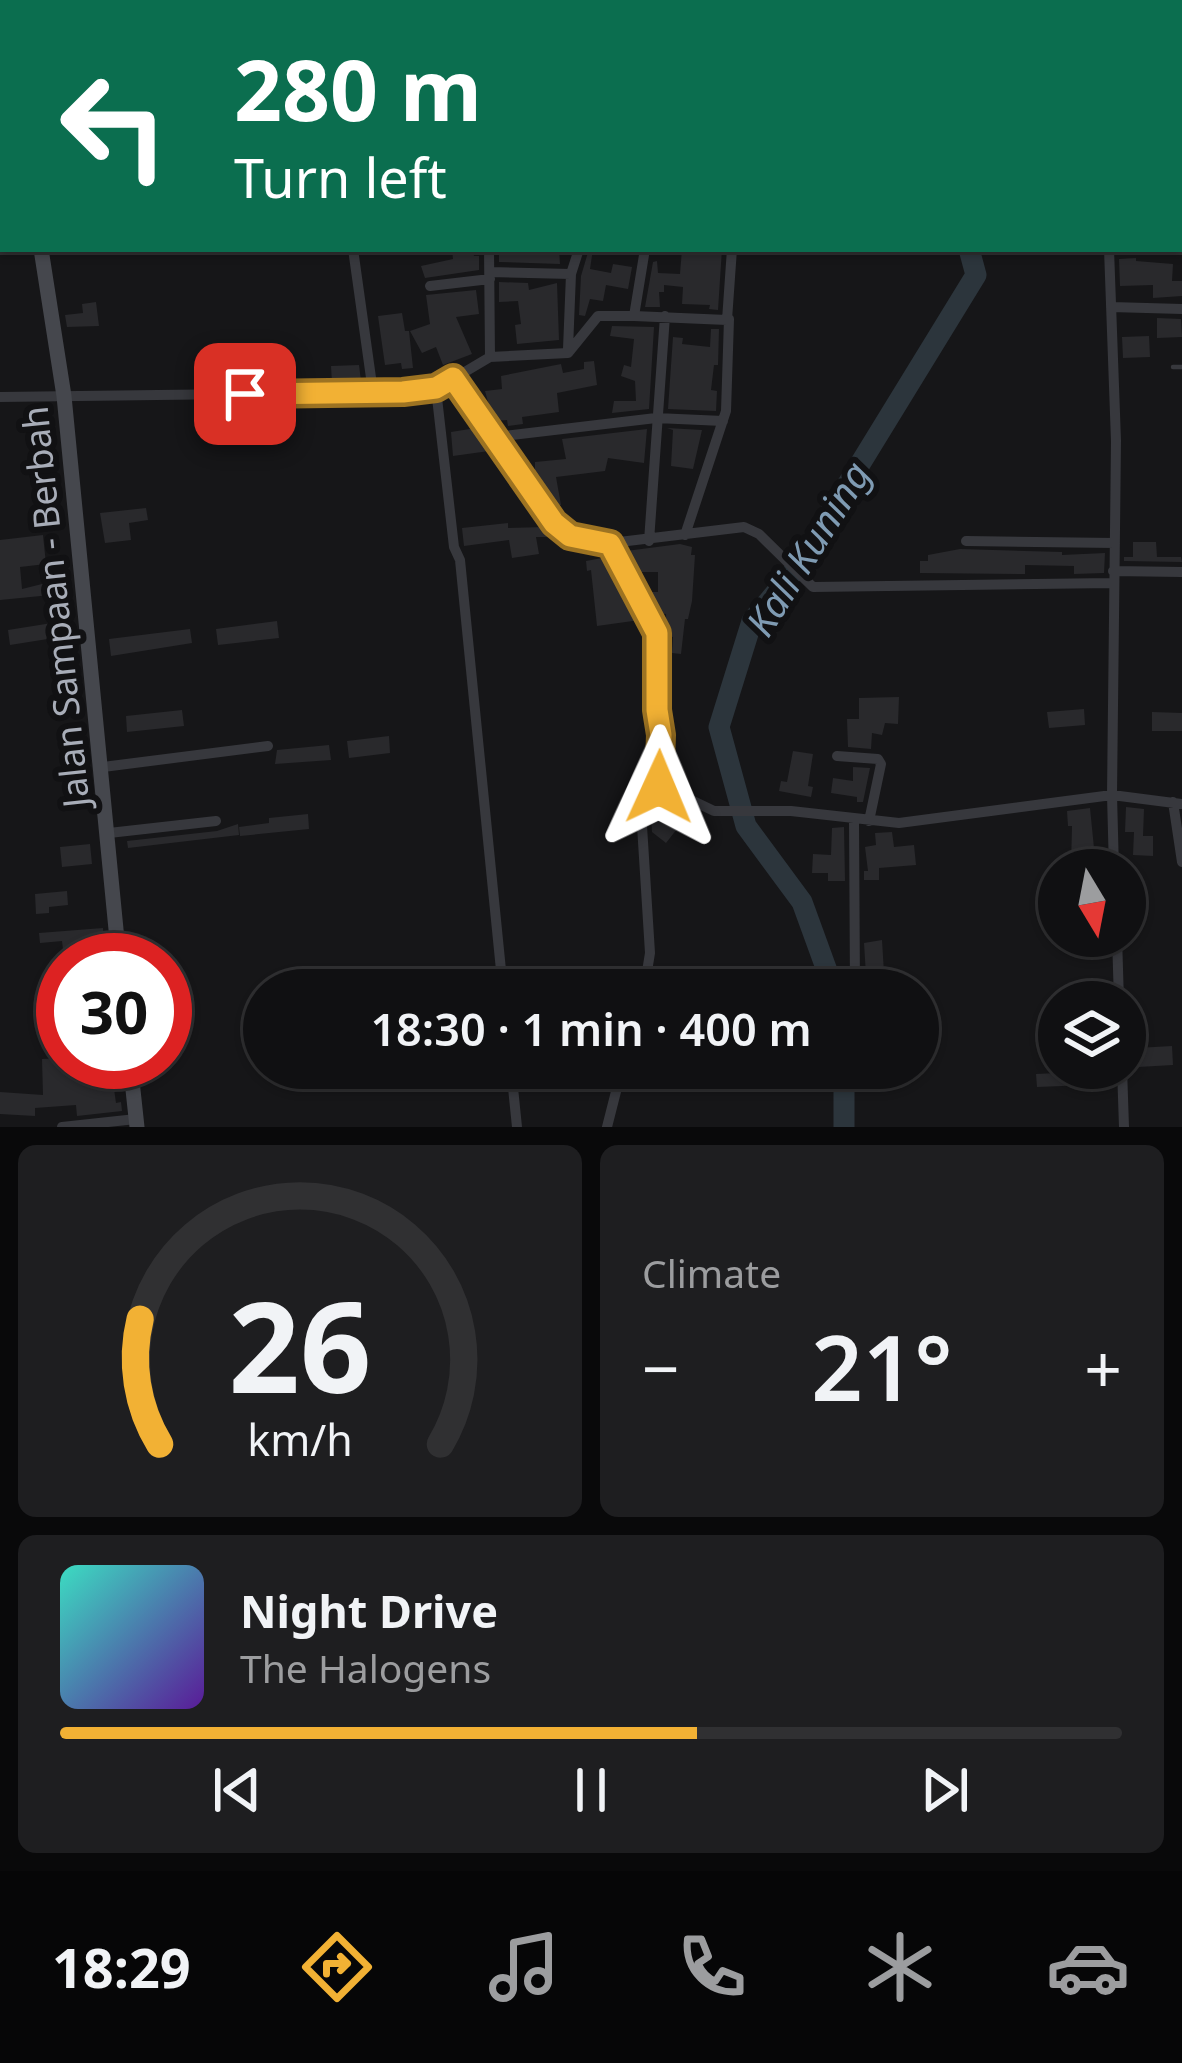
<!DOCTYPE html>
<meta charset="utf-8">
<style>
body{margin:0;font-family:"Noto Sans",sans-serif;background:#1e1e20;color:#f1f3f6;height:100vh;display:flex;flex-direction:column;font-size:45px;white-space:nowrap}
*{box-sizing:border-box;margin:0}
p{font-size:39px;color:#9c9d9f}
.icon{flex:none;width:66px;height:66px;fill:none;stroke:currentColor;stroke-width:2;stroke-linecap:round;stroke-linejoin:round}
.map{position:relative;height:1127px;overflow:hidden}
.side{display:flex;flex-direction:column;gap:18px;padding:18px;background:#09090a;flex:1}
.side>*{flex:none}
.hud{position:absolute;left:0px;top:0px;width:1182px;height:252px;box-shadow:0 3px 9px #0004,0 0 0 3px #303032;background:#0b6e4f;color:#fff;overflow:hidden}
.needle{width:78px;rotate:170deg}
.fabs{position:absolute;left:1038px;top:849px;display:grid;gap:24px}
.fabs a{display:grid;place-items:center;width:108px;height:108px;border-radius:50%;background:#101012;box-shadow:0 3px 9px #0004,0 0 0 3px #303032;font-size:60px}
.speed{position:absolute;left:36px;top:933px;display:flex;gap:24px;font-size:60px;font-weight:700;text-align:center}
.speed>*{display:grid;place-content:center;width:156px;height:156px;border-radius:50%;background:#101012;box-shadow:0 3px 9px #0004,0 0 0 3px #303032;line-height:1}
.speed .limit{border:18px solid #d22;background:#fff;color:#111}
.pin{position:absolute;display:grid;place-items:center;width:102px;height:102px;color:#fff;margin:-51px;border-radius:24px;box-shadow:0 6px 18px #0006}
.me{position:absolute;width:132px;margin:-66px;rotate:1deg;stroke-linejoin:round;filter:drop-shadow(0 0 9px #0008)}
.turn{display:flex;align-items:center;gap:42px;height:252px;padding:0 36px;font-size:54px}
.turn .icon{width:156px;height:156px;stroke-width:2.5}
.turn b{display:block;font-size:84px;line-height:102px}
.big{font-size:90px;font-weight:600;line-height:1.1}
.side .tile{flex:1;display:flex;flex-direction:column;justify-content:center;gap:18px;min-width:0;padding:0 42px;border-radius:18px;background:#1e1e20}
.side .dial{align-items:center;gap:0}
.dial svg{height:312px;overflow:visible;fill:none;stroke:#303032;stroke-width:7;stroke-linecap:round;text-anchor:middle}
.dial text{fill:#f1f3f6;stroke:none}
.song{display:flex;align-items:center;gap:36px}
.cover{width:144px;height:144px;border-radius:18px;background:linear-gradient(135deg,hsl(170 70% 55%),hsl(270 70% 35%))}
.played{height:12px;border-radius:6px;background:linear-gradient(90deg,#f2b134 60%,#303032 60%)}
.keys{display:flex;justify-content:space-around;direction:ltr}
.heat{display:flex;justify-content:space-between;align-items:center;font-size:66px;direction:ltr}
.side .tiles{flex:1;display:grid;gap:18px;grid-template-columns:1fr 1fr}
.tile:last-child{grid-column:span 2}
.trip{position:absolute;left:243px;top:969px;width:696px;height:120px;border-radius:60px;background:#101012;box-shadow:0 3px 9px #0004,0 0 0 3px #303032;font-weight:600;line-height:120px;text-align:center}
.dock{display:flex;height:192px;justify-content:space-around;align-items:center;background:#060607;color:#9c9d9f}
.dock .icon{width:84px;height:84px}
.dock .current{color:#f2b134}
.dock b{font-size:54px;color:#f1f3f6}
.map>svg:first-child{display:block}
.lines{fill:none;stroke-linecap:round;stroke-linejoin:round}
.river{stroke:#2c353c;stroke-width:21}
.building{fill:#29292c}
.lane{stroke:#37383d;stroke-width:4.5}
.street{stroke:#37383d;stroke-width:10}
.secondary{stroke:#45474d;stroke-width:15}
.route-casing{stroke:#9d7322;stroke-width:30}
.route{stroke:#f2b134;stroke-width:21}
.labels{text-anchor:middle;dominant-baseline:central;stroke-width:12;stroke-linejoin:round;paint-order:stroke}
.street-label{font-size:36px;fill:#a8adb8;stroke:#111113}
.water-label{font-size:39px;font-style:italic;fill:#7f9bb3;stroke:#111113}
</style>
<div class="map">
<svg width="1182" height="1127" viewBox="0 0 1182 1127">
<rect width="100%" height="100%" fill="#161618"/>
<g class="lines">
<!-- river -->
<path class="river" d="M 830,0 L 833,3
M 834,990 L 802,902 L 746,826 L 719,727 L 752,621 L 795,570 L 976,275 L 969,249
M 844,1127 L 844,1068"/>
</g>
<!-- building -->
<path class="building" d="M 452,249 L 473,249 L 474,256 L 479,256 L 479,270 L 425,278 L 421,266 L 453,259 Z
M 532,249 L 559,249 L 560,264 L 499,262 L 499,254 L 532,254 Z
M 589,249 L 593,249 L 590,269 L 611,273 L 613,264 L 632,267 L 628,289 L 606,285 L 603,301 L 590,299 L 585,316 L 579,315 L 581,276 Z
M 682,249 L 722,249 L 718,310 L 709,309 L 710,305 L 682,304 L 683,287 L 664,285 L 664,292 L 659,292 L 660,307 L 645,307 L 653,262 L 657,261 L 658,273 L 680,274 Z
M 1136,258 L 1136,261 L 1173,264 L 1172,281 L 1182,281 L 1182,296 L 1153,298 L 1153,285 L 1120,286 L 1119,259 Z
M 499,282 L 528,283 L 529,290 L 557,283 L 559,340 L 517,344 L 515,325 L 521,324 L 518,301 L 499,302 Z
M 476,290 L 479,314 L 456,317 L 472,354 L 443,365 L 436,347 L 422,353 L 410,331 L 430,324 L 426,295 Z
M 96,302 L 99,326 L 67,327 L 65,315 L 83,313 L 82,304 Z
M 402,313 L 405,331 L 409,331 L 413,368 L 402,369 L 401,363 L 385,365 L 378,316 Z
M 1157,318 L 1181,319 L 1182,337 L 1157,338 Z
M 612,326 L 654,327 L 649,409 L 612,413 L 614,401 L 636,401 L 635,381 L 621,376 L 624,365 L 631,367 L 634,339 L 610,336 Z
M 711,329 L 719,329 L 718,365 L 714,365 L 711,390 L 717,391 L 716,411 L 668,409 L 673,337 L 683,338 L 682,344 L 710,347 Z
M 1149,336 L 1150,357 L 1123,358 L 1122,337 Z
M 594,361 L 597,385 L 557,393 L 559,412 L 522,417 L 523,424 L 508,426 L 507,420 L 495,421 L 492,416 L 485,391 L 502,389 L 501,376 L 561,364 L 563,373 L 584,369 L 584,362 Z
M 359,365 L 361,381 L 332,383 L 331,366 Z
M 476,428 L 489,451 L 453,456 L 451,432 Z
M 667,428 L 702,430 L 693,469 L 671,466 L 673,430 Z
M 647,429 L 644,463 L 608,458 L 605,471 L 556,477 L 561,505 L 554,506 L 535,479 L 535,462 L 566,459 L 562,439 Z
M 146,508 L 148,520 L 129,523 L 131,540 L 105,543 L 100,513 Z
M 508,523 L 508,528 L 545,527 L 547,537 L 536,537 L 539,554 L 512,558 L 509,540 L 464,546 L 462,528 Z
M 43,535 L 46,564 L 20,567 L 22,589 L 70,577 L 71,593 L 0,600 L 0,540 Z
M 1133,542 L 1156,542 L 1157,557 L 1181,557 L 1182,562 L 1124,561 L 1124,557 L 1133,557 Z
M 680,544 L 692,547 L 691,555 L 695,555 L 692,601 L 688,619 L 685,619 L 681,654 L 672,653 L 673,637 L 667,636 L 666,614 L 658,613 L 647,592 L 658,592 L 658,572 L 637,572 L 626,551 Z
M 960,549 L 1062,552 L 1062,555 L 1105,553 L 1104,573 L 1074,574 L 1074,566 L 1025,565 L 1025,574 L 920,573 L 920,561 L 928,561 L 928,555 Z
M 602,558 L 608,559 L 640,620 L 597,626 L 591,570 L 587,571 L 586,561 Z
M 277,621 L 279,638 L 218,645 L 216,629 Z
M 52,623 L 54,638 L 10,645 L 8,630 Z
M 190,629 L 192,643 L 111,656 L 109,639 Z
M 899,697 L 898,724 L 885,723 L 882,735 L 872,733 L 871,749 L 848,747 L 847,719 L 859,719 L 859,698 Z
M 1084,709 L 1085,725 L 1049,728 L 1047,712 Z
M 182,710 L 184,726 L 127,732 L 126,716 Z
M 1152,712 L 1182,713 L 1182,731 L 1152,731 Z
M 389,736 L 390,753 L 349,758 L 347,741 Z
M 329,745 L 331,760 L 275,764 L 277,750 Z
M 793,751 L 813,754 L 808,786 L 813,787 L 811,797 L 779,791 L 781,781 L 787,782 Z
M 853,767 L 870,768 L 863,802 L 857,802 L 857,797 L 831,793 L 833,778 L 853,781 Z
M 661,803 L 684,820 L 666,843 L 652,832 L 651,816 Z
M 1126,807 L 1144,809 L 1143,836 L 1153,836 L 1153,856 L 1133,855 L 1134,832 L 1125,832 Z
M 1090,808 L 1096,868 L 1071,866 L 1072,826 L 1068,826 L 1067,811 Z
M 308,814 L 309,829 L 240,836 L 239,827 L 269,823 L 269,818 Z
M 238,824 L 239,835 L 128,848 L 127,841 L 217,831 Z
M 844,827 L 845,881 L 828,881 L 828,873 L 812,873 L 813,854 L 831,855 L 832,828 Z
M 892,832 L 894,847 L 914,845 L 916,865 L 879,868 L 879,880 L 864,880 L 864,871 L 868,871 L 865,847 L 876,845 L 875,833 Z
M 90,844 L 92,864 L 62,867 L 60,847 Z
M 67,891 L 68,905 L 49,907 L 49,913 L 36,914 L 35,894 Z
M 103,928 L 105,955 L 64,958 L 62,941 L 40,943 L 39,933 Z
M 882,940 L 884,973 L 866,975 L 864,943 Z
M 63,984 L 63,1019 L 52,1021 L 48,985 Z
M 1172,1046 L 1173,1065 L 1138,1067 L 1137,1048 Z
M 62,1058 L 62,1062 L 80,1062 L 82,1078 L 112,1074 L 116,1103 L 121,1102 L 122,1111 L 77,1116 L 76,1105 L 35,1108 L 35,1116 L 0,1114 L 0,1092 L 43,1095 L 42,1059 Z
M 1057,1073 L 1057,1077 L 1087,1075 L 1088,1085 L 1037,1087 L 1036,1074 Z"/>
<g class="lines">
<!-- lane -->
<path class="lane" d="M 0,214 L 3,213
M 1173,367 L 1182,367"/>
<!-- street -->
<path class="street" d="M 410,0 L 410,3
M 708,0 L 708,3
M 1098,0 L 1098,3
M 481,3 L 481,0
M 553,3 L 553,0
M 1179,136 L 1182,135
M 353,249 L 373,392
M 489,249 L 490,357 L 568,353 L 598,316 L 634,316
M 645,249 L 634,316 L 727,320 L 732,249
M 490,272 L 571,274 L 579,249
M 430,286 L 490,279
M 1111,307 L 1182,309
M 568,349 L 571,274
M 453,378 L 554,523 L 570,536 L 611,543 L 657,633 L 661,735 L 659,787
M 436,389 L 454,547 L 460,560 L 503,990
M 0,397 L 403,392 L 436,389 L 490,357
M 496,437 L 656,418 L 723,421
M 685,535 L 726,411 L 729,319
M 649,541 L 665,316
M 966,541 L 1115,543
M 611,543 L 744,527 L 759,534 L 813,587 L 1112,583
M 1113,571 L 1182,572
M 837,756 L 878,759 L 881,764 L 869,821
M 103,767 L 268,746
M 1173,802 L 1182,862
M 854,820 L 855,990
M 109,833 L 216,821
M 1114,870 L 1112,795 L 1182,804
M 1117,936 L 1119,1002
M 644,990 L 650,953 L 641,810 L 651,788 L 666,788 L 714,811 L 791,811 L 899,823 L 1112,795 L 1116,441 L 1109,249
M 511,1068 L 517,1127
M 1122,1068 L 1124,1127
M 62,1127 L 136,1119
M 607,1127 L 622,1068"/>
<!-- secondary -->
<path class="secondary" d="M 0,22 L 3,38
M 41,249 L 64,396 L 119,960
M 130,1062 L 137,1127"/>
</g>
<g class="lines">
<defs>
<path id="route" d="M 245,394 L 403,392 L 436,388 L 453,378 L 554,523 L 570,536 L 610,544 L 657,633 L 657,710 L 661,735 L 659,787"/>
</defs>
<!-- route casing -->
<use href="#route" class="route-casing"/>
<!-- route -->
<use href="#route" class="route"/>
</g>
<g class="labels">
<!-- street labels -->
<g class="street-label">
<text transform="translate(55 607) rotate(-96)">Jalan Sampaan - Berbah</text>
</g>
<!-- water labels -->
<g class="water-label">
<text transform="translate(807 548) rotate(-58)">Kali Kuning</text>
</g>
</g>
</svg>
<div class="fabs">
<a><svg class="needle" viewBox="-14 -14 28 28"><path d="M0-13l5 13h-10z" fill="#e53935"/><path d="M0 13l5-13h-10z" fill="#9c9d9f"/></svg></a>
<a><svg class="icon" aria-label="layers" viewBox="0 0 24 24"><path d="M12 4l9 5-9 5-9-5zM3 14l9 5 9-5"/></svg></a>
</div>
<div class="speed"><div class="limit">30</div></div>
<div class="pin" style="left:245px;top:394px;background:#d93025"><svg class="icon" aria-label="arrive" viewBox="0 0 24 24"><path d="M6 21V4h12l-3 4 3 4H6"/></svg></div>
<svg class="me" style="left:659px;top:787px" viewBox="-20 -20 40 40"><path d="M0-17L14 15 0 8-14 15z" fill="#f2b134" stroke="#fff" stroke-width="4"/></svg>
<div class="trip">18:30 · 1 min · 400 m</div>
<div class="hud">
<div class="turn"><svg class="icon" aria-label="left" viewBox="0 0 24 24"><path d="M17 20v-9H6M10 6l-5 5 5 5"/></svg><div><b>280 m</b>Turn left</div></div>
</div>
</div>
<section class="side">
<div class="tiles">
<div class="tile dial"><svg viewBox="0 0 100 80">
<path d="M14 69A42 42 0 1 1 86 69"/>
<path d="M14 69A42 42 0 0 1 9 37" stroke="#f2b134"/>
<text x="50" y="56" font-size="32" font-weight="700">26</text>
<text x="50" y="72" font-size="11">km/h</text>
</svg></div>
<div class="tile"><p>Climate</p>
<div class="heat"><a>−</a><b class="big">21°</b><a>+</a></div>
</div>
<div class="tile">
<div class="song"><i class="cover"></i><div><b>Night Drive</b><p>The Halogens</p></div></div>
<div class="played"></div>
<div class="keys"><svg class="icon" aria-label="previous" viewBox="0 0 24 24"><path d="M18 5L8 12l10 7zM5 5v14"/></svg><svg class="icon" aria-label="pause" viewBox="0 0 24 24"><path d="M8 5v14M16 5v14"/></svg><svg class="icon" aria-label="next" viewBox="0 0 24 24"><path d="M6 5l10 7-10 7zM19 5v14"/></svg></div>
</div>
</div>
</section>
<nav class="dock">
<b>18:29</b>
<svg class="icon current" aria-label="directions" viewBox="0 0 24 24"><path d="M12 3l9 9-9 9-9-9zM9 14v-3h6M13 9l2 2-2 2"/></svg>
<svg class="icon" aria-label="music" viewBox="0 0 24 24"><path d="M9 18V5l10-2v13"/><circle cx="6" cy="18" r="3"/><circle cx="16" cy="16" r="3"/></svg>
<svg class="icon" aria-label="phone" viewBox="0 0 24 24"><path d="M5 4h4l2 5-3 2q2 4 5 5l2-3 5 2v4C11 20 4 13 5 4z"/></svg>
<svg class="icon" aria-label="climate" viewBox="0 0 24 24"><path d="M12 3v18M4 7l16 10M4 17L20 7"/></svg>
<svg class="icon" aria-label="car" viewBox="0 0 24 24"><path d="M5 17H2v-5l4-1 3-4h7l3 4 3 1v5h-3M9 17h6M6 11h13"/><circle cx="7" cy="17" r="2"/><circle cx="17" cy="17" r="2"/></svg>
</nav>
